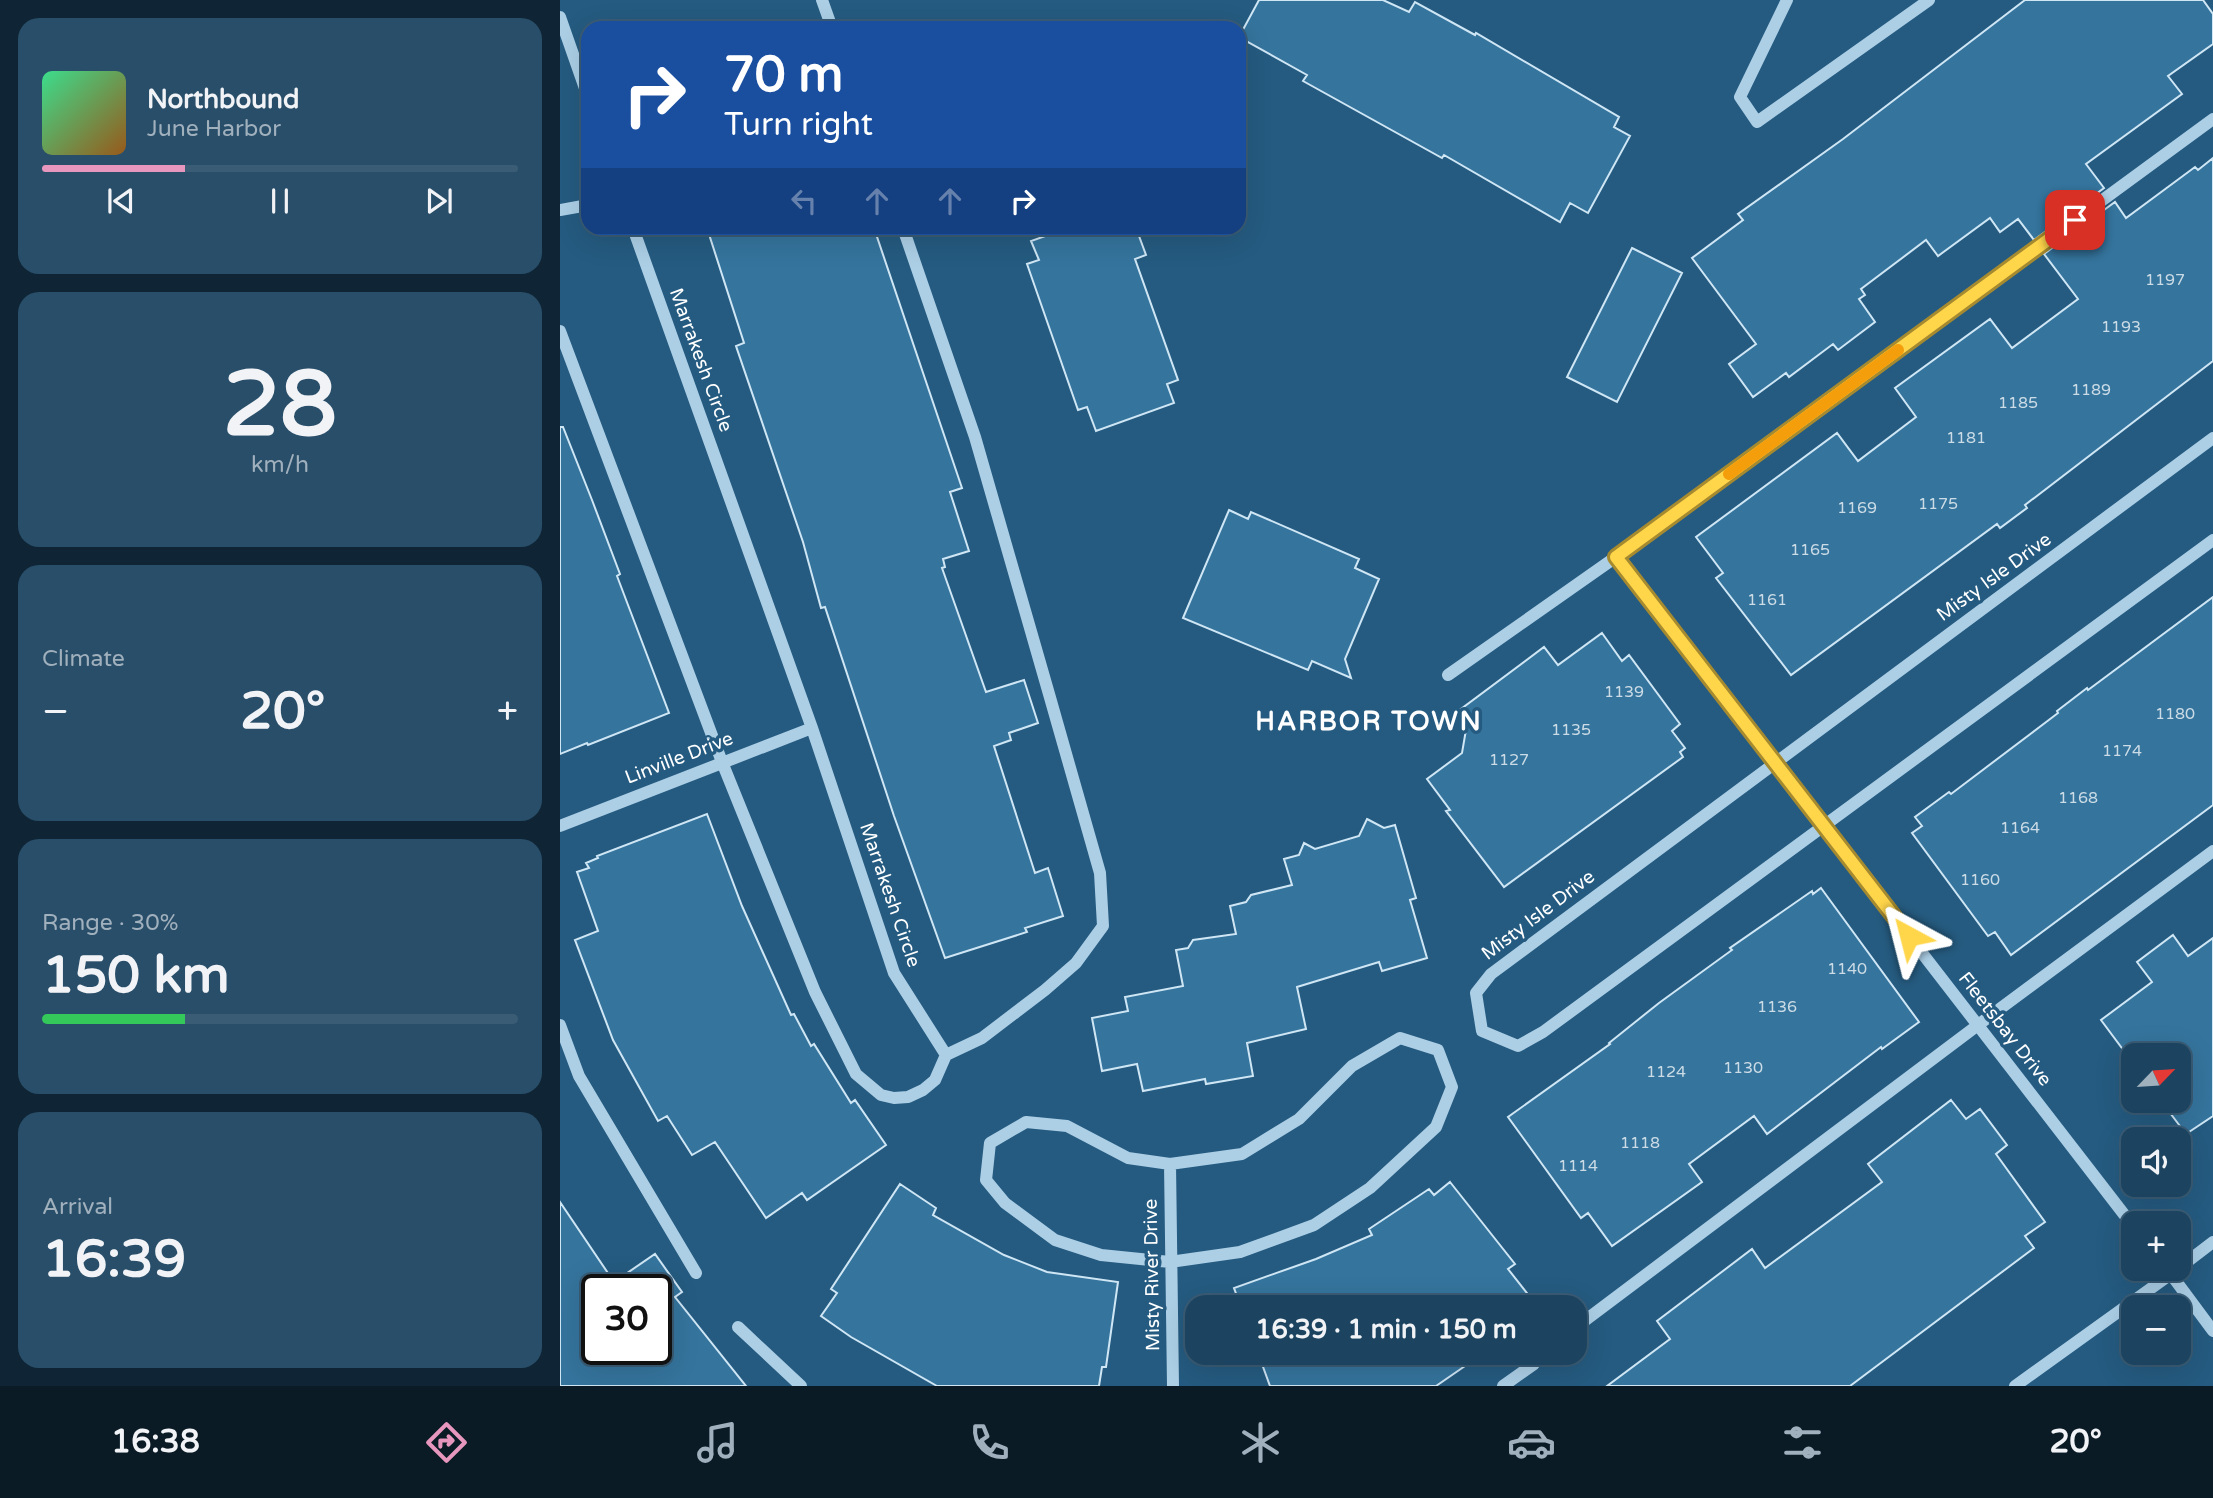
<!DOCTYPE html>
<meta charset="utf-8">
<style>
body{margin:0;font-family:"Varela Round",sans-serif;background:#294e69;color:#f1f3f6;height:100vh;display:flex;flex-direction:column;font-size:26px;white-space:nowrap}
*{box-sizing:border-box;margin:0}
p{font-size:23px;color:#a0b0bd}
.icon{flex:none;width:38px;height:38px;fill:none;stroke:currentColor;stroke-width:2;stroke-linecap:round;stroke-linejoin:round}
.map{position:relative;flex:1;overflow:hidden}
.sheet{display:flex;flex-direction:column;gap:18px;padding:18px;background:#0f2535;width:560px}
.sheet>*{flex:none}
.guide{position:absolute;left:21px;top:21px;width:665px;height:214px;border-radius:21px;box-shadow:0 7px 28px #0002,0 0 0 2px #3a5c75;background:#1a4fa0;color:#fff;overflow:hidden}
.needle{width:46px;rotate:65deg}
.fabs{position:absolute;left:1561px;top:1043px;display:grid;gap:14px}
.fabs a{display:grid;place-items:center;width:70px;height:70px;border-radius:14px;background:#1c4460;box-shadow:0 7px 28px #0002,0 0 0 2px #3a5c75;font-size:35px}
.speed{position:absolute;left:21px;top:1274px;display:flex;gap:14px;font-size:35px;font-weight:700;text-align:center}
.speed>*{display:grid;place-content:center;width:91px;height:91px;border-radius:50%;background:#1c4460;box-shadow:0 7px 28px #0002,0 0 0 2px #3a5c75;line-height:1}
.speed .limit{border:4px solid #111;border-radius:10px;background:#fff;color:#111}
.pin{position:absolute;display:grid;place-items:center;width:60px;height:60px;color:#fff;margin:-30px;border-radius:14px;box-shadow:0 4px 10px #0006}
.me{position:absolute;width:77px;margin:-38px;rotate:322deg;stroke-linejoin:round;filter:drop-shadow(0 0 5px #0008)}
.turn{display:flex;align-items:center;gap:24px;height:147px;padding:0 28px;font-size:32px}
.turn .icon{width:91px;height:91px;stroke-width:2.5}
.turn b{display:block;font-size:49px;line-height:60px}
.lanes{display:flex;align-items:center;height:66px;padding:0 28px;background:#0003;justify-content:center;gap:35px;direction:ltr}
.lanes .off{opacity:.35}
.big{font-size:52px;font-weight:700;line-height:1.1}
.sheet .card{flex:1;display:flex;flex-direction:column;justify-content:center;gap:10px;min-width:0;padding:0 24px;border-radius:21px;background:#294e69}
.sheet .dial{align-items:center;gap:0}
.dial b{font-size:91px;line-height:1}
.song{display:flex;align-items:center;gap:21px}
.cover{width:84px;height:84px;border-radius:10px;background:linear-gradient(135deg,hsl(150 70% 55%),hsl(30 70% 35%))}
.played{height:7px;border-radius:4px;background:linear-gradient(90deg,#e797bd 30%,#3a5c75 30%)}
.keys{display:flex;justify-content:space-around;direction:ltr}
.heat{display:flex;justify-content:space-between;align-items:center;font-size:38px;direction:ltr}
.charge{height:10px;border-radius:5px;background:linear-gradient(90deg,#34c759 30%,#3a5c75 0)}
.trip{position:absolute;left:625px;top:1295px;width:402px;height:70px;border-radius:21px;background:#1c4460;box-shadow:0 7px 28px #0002,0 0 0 2px #3a5c75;font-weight:700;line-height:70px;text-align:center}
.dock{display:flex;height:112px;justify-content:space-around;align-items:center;background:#0b1b26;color:#a0b0bd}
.dock .icon{width:49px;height:49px}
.dock .selected{color:#e797bd}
.dock b{font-size:32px;color:#f1f3f6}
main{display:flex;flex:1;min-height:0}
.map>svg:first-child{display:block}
.building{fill:#35749d;stroke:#cfe6f5;stroke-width:2;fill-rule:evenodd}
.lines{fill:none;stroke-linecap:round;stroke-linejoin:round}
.minor{stroke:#accfe6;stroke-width:12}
.route-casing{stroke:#a68a30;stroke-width:18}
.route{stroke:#ffd54a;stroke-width:12}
.slow{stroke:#f59e0b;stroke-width:12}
.labels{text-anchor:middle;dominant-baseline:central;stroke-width:7;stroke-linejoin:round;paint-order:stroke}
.number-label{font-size:16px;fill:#ccdce6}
.street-label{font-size:19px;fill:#fff;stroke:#255b80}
.district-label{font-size:26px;font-weight:bold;letter-spacing:2px;fill:#fff;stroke:#255b80}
</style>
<main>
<section class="sheet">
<div class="card">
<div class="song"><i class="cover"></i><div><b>Northbound</b><p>June Harbor</p></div></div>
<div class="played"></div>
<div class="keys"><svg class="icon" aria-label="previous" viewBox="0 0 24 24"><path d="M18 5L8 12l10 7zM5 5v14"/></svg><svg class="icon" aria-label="pause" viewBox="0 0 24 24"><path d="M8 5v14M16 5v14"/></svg><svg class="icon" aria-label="next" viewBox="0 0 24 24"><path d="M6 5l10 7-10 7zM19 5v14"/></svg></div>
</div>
<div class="card dial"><b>28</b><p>km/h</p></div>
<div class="card"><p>Climate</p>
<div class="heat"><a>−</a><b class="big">20°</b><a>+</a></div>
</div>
<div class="card"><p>Range · 30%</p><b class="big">150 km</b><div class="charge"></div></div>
<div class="card"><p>Arrival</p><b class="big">16:39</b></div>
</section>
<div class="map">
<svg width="1653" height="1386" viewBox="0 0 1653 1386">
<rect width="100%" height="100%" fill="#255b80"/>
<!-- building -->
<path class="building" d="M 699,0 L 823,0 L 849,12 L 855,2 L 915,35 L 916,33 L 1059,117 L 1054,127 L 1070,136 L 1028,213 L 1010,203 L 1000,222 L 884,155 L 882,158 L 743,81 L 747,75 L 679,37 Z
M 1465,0 L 1643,0 L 1653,14 L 1653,44 L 1608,76 L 1622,94 L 1526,164 L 1544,188 L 1474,240 L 1458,219 L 1440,232 L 1430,218 L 1378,256 L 1366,240 L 1301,289 L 1305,295 L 1299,299 L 1315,322 L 1278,350 L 1273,344 L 1229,377 L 1226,373 L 1193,397 L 1169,364 L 1196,344 L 1132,258 L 1183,220 L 1178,214 L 1283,139 Z
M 1653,158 L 1653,361 L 1465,505 L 1467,508 L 1440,528 L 1437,524 L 1231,675 L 1156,578 L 1163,573 L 1136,537 L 1277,433 L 1298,461 L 1356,417 L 1335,388 L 1430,319 L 1452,348 L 1518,299 L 1484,254 L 1555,202 L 1566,218 L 1635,167 L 1638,170 Z
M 147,228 L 314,228 L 402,488 L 390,492 L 409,551 L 383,559 L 385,567 L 382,568 L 426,692 L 464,680 L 478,723 L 449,733 L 451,740 L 434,746 L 475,873 L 488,868 L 503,916 L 465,928 L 467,932 L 385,958 L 334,816 L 265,607 L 261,608 L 243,542 L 176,346 L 184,343 Z
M 508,228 L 576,228 L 586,255 L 575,259 L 618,380 L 607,384 L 614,403 L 536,431 L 527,407 L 518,410 L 467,264 L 479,260 L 471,241 Z
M 1072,248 L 1122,273 L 1057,402 L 1007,377 Z
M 0,427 L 3,427 L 32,500 L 60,574 L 57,576 L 109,713 L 28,745 L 27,743 L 0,754 Z
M 669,510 L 688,519 L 691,512 L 799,559 L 795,568 L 819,579 L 785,659 L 791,678 L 752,661 L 748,670 L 623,618 Z
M 1653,597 L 1653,805 L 1451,955 L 1435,932 L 1428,936 L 1352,833 L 1362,826 L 1355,817 L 1389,792 L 1391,794 L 1498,713 L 1497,711 L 1527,688 L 1528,690 Z
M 1042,633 L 1062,661 L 1069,655 L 1120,724 L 1112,731 L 1125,748 L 1120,752 L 1123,757 L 944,887 L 886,811 L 890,810 L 867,779 L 902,753 L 907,724 L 897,712 L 984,647 L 998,665 Z
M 147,814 L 182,906 L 231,1015 L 234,1014 L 251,1046 L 254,1044 L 291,1103 L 295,1100 L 326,1145 L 247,1200 L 242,1193 L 206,1218 L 155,1142 L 132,1155 L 107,1116 L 98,1121 L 53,1040 L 15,940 L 38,931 L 17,872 L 29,868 L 26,863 L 38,858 L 37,856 Z
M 807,819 L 824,828 L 835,825 L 856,898 L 850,900 L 867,958 L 822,971 L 819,962 L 737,987 L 746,1029 L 687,1043 L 693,1076 L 646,1084 L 645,1079 L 583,1091 L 577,1064 L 542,1071 L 532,1018 L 568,1011 L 565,997 L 623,986 L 616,950 L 628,948 L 633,940 L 676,934 L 670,906 L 686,902 L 691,895 L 732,885 L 724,859 L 739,855 L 744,843 L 755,849 L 799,836 Z
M 1261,888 L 1359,1022 L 1322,1049 L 1321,1047 L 1207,1134 L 1194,1116 L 1129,1164 L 1142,1182 L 1052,1246 L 1028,1213 L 1021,1218 L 948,1117 L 1050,1044 L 1049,1043 L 1099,1003 L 1172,950 L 1170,948 L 1252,891 L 1253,894 Z
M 1613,935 L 1628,956 L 1653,938 L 1653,1116 L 1626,1134 L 1601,1101 L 1619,1101 L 1619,1055 L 1573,1055 L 1573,1063 L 1541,1020 L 1592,982 L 1577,962 Z
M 1391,1100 L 1406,1119 L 1420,1109 L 1447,1145 L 1436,1154 L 1485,1222 L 1465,1236 L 1474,1248 L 1290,1386 L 1047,1386 L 1110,1339 L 1097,1321 L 1192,1249 L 1205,1268 L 1322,1182 L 1308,1164 Z
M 890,1182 L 955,1264 L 948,1269 L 978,1307 L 681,1307 L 674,1288 L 756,1259 L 812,1235 L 809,1229 L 869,1189 L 874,1195 Z
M 340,1184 L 376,1208 L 373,1215 L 444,1255 L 487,1272 L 558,1282 L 546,1367 L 542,1367 L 539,1386 L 377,1386 L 291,1337 L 261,1316 L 277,1293 L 271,1289 Z
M 0,1202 L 54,1282 L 95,1254 L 122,1292 L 115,1297 L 186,1386 L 0,1386 ZM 37,1290 L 96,1290 L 96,1349 L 37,1349 Z
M 698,1353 L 920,1353 L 921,1355 L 876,1386 L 710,1386 Z"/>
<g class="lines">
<!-- minor -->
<path class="minor" d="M 262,0 L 272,28
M 1227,0 L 1180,97 L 1197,122 L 1369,0
M 0,17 L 28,97
M 0,210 L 28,205
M 343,228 L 415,437 L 489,694 L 540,873 L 543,926 L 516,963 L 485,990 L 422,1038 L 386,1055
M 0,331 L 162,762 L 255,992 L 296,1074 L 321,1095 L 334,1098 L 348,1097 L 363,1090 L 375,1080 L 386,1055 L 334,973 L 252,728 L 73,228
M 1653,438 L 931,974 L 916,993 L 922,1031 L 958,1046 L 983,1032 L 1653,540
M 1056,557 L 1573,1226
M 888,675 L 1056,557 L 1653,119
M 0,826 L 252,728
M 0,1025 L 19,1076 L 136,1273
M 840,1038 L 878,1050 L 892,1087 L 876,1127 L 810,1188 L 754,1225 L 680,1252 L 610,1262 L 541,1255 L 495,1240 L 445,1203 L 426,1180 L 430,1143 L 466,1122 L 507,1126 L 568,1158 L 610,1164 L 682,1154 L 739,1119 L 792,1066 Z
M 610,1164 L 613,1386
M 1619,1268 L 1653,1242
M 1607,1269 L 1653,1331
M 178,1327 L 241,1386
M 1015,1328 L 1418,1025 L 1653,851
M 943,1386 L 974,1364
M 1455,1386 L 1618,1269"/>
</g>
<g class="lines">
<defs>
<path id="route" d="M 1349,936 L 1056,557 L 1515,220"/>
</defs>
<!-- route casing -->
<use href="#route" class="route-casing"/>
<!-- route -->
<use href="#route" class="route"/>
<!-- slow -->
<path class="slow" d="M 1169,474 L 1338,350"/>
</g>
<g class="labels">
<!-- number labels -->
<g class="number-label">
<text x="1605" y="280">1197</text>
<text x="1561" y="327">1193</text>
<text x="1531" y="390">1189</text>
<text x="1458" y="403">1185</text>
<text x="1406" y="438">1181</text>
<text x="1378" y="504">1175</text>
<text x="1297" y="508">1169</text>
<text x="1250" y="550">1165</text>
<text x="1207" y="600">1161</text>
<text x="1064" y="692">1139</text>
<text x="1615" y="714">1180</text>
<text x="1011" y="730">1135</text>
<text x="1562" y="751">1174</text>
<text x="949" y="760">1127</text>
<text x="1518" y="798">1168</text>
<text x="1460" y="828">1164</text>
<text x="1420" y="880">1160</text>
<text x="1287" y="969">1140</text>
<text x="1217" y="1007">1136</text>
<text x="1183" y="1068">1130</text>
<text x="1106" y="1072">1124</text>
<text x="1080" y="1143">1118</text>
<text x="1018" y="1166">1114</text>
</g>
<!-- street labels -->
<g class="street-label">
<text transform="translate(141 360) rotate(70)">Marrakesh Circle</text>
<text transform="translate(1434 577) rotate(-36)">Misty Isle Drive</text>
<text transform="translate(119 758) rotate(-21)">Linville Drive</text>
<text transform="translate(330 895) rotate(71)">Marrakesh Circle</text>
<text transform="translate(978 915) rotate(-37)">Misty Isle Drive</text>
<text transform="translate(1445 1029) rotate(52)">Fleetsbay Drive</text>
<text transform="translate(592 1275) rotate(-91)">Misty River Drive</text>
</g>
<!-- district labels -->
<g class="district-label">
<text x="809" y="721">HARBOR TOWN</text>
</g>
</g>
</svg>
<div class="fabs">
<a><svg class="needle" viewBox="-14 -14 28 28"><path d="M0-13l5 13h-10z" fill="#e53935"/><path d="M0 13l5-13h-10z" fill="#a0b0bd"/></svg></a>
<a><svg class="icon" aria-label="sound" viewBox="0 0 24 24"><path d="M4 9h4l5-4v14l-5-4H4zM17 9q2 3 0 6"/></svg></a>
<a>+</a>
<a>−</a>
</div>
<div class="speed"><div class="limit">30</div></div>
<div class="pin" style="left:1515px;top:220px;background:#d93025"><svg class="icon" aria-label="arrive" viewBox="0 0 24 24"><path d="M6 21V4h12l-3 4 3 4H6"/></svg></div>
<svg class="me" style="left:1349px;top:936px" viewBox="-20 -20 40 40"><path d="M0-17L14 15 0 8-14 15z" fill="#ffd54a" stroke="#fff" stroke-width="4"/></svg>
<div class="trip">16:39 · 1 min · 150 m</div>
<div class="guide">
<div class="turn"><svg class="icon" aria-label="right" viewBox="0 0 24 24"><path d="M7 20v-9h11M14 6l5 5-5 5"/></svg><div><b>70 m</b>Turn right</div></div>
<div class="lanes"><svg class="icon off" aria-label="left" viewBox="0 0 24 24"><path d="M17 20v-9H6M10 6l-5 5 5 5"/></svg><svg class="icon off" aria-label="ahead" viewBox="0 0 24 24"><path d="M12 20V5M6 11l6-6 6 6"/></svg><svg class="icon off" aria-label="ahead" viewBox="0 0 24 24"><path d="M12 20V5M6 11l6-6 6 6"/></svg><svg class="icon" aria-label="right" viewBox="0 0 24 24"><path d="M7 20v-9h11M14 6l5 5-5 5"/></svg></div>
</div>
</div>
</main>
<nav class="dock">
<b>16:38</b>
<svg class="icon selected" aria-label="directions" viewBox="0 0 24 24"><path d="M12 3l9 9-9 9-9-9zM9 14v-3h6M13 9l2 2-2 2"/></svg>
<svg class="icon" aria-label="music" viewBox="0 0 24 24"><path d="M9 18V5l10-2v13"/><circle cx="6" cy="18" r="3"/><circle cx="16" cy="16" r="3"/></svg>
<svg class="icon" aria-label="phone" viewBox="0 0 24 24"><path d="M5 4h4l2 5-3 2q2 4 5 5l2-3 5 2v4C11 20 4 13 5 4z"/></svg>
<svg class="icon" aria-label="climate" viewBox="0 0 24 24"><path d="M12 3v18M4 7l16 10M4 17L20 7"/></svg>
<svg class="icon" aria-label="car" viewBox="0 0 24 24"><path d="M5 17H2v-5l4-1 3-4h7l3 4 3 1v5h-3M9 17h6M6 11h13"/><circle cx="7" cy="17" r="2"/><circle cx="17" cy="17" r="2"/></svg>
<svg class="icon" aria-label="filters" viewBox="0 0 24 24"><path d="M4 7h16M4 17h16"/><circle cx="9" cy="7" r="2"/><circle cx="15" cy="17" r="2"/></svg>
<b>20°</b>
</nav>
